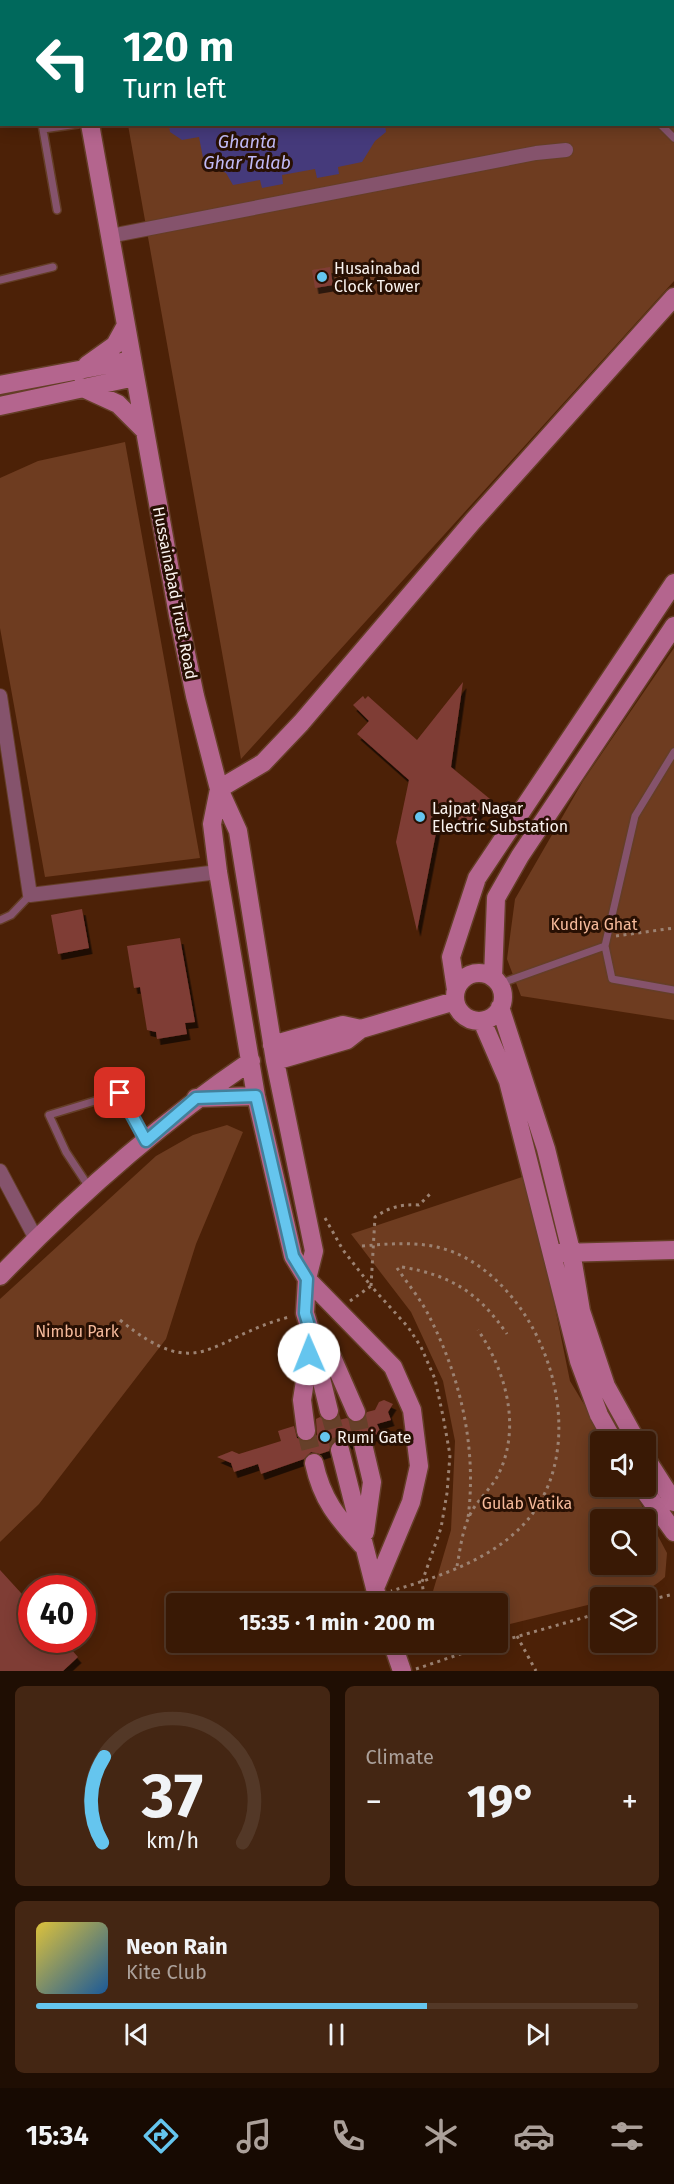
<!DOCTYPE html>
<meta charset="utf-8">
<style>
body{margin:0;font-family:"Fira Sans",sans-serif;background:#442613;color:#f1f3f6;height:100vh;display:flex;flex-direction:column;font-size:22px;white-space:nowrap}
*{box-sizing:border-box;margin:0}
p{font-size:20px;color:#aba09a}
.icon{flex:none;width:33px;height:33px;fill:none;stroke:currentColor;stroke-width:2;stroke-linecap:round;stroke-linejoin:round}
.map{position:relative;height:1671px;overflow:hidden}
.panel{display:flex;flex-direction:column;gap:15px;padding:15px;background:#1f0e03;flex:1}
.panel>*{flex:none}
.top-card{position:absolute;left:0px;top:0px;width:675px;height:126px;box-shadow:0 3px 15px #0003,0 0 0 2px #533827;background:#00695c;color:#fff;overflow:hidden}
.controls{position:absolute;left:590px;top:1431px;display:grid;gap:12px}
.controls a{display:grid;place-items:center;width:66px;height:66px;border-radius:6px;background:#391905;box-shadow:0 3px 15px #0003,0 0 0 2px #533827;font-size:30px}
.speed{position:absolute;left:18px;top:1575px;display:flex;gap:12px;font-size:30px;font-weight:700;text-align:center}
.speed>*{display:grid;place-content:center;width:78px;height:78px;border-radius:50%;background:#391905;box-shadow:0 3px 15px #0003,0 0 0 2px #533827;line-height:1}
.speed .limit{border:9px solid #d22;background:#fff;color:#111}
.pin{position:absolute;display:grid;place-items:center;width:51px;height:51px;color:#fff;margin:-26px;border-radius:12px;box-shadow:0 3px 9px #0006}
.me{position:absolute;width:66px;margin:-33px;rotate:359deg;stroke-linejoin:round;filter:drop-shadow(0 0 4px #0008)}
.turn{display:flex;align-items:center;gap:21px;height:126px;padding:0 24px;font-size:27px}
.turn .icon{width:78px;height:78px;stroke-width:2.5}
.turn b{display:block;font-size:42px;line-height:51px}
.big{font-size:45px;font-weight:700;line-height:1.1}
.panel .tile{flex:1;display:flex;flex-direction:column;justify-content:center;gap:9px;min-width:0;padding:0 21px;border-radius:9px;background:#442613}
.panel .dial{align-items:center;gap:0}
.dial svg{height:156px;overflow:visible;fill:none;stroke:#533827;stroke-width:7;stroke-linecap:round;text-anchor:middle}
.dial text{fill:#f1f3f6;stroke:none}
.song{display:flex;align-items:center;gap:18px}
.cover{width:72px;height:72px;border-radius:9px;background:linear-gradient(135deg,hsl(50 70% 55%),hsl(210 70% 35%))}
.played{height:6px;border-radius:3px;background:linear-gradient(90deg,#65c5ee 65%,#533827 65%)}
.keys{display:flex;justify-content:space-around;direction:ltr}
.heat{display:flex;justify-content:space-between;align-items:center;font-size:33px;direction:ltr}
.panel .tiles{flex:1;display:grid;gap:15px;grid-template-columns:1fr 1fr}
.tile:last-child{grid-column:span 2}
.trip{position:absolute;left:166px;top:1593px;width:342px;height:60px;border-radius:6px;background:#391905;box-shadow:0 3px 15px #0003,0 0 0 2px #533827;font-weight:700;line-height:60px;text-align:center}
.menu{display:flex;height:96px;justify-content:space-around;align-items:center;background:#170a02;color:#aba09a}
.menu .icon{width:42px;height:42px}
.menu .on{color:#65c5ee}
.menu b{font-size:27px;color:#f1f3f6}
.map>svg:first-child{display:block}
.green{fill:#6e3c20;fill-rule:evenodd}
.water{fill:#453a7b}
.building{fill:#7f3d35;filter:url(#shadow)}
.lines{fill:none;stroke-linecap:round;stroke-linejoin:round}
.secondary-tunnel{stroke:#66402a;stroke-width:18;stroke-dasharray:18 9;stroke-linecap:butt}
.lane-casing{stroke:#643e27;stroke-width:10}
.street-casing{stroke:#643e27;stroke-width:16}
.secondary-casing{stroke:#643e27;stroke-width:21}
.path{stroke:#9c8272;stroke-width:3;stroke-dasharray:3 4.5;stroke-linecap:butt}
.lane{stroke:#85536c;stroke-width:7}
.street{stroke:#85536c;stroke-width:14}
.secondary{stroke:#b4658e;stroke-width:18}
.route-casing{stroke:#42809b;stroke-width:15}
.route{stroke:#65c5ee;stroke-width:10}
.poi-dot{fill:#65c5ee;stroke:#281003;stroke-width:2}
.labels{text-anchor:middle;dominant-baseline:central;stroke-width:6;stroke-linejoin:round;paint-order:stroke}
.poi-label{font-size:16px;fill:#faf3ef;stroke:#281003;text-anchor:start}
.street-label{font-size:16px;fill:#faf3ef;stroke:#281003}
.park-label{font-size:16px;fill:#f6ba9b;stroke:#281003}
.water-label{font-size:18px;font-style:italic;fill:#c0baf5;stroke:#281003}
</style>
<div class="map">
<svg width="674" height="1671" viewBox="0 0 674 1671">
<defs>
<filter id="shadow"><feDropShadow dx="3.5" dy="6" stdDeviation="0" flood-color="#0009"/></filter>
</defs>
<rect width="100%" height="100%" fill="#4c2107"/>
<!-- green -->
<path class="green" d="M 106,0 L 580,0 L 582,1 L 106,2 Z
M 674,58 L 674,281 L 241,759 L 128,125 L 674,124 Z
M 125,442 L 200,858 L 45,877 L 0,628 L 0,478 L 38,461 Z
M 674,648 L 674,1020 L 521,996 L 507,959 L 515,899 L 583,781 Z
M 227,1125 L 243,1132 L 196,1244 L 166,1339 L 39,1504 L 0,1542 L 0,1299 L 156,1156 L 193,1135 Z
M 528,1175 L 570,1381 L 606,1441 L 600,1442 L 600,1486 L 632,1487 L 667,1553 L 665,1577 C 647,1594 625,1597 600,1598 L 600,1602 L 498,1627 L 498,1604 L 433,1603 L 431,1598 L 451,1530 L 455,1441 L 443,1381 L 411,1312 L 351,1234 ZM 600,1520 L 645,1520 L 645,1564 L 600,1564 Z"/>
<!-- water -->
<path class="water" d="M 385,125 L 386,132 L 375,141 L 362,162 L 338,167 L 339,174 L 317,178 L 315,169 L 282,175 L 283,184 L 262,188 L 260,180 L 233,185 L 226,173 L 204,163 L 199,137 L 182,140 L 170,132 L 169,125 Z"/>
<!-- building -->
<path class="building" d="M 330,267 L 333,285 L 315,288 L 312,270 Z
M 463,682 L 451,767 L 490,799 L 466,827 L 441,807 L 417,931 L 396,842 L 409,780 L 357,734 L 369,721 L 353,705 L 363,696 L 365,699 L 368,696 L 417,740 Z
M 82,909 L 89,948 L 58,954 L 51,915 Z
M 180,938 L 195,1022 L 185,1023 L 187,1034 L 157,1039 L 156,1032 L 147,1030 L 140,987 L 134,988 L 127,946 Z
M 384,1400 L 393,1404 L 388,1412 L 391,1420 L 377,1424 L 381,1433 L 371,1436 L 360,1433 L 349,1444 L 344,1439 L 337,1439 L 332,1442 L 329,1451 L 320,1454 L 311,1452 L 304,1459 L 261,1474 L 258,1464 L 234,1472 L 231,1463 L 217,1457 L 232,1451 L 239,1454 L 281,1441 L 278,1431 L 294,1426 L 297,1438 L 308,1442 L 317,1435 L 316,1419 L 320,1417 L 331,1422 L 347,1418 L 354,1423 L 360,1422 L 367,1412 L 375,1410 L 379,1402 Z
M 0,1570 L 32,1605 L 32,1640 L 63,1640 L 78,1657 L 63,1671 L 0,1671 Z"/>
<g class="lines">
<!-- secondary-tunnel -->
<path class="secondary-tunnel" d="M 329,1411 L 340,1450
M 356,1412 L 363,1444
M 306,1431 L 314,1463"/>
<defs>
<path id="lane" d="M 536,0 L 536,2
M 597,0 L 599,2
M 0,18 L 2,18
M 674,31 L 674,32
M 42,124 L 57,210
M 660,124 L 674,138
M 43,129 L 78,124
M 0,280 L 53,267
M 0,920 L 11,915 L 30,895
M 605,946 L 612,979 L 674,990
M 499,984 L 605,946 L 635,816 L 674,752
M 89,1187 L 66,1152 L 49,1115 L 121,1093 L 144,1139"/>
<path id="street" d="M 110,236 L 536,153 L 566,150
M 0,696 L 30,895 L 218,872
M 0,1171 L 36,1239"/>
<path id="secondary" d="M 75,0 L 75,2
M 90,124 L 178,615 L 195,696 L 219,789 L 212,824 L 218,872 L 256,1096 L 293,1256 L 307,1279 L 393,1367 L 412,1410 L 419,1466 L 411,1502 L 375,1588
M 87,365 L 115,345 L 126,325
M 0,385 L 132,360
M 81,387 L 118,404 L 144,430
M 0,406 L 135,377
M 219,789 L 263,763 L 301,723 L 473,521 L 674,297
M 219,789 L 238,831 L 275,1061 L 314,1251 L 307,1279 L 305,1313 L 312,1336 L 302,1400 L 306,1431
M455 997a24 24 0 1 1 48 0a24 24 0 1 1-48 0Z
M 493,978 L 496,898 L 520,856 L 674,626
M 456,990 L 451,957 L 477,878 L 674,583
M 500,1007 L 546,1149 L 571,1251 L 581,1311 L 606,1386 L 637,1442
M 482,1021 L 508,1081 L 579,1361 L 599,1415 L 614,1442
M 272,1045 L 343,1025 L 361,1029
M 275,1061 L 347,1040 L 361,1029 L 455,1001
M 196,1098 L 256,1096
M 559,1253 L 674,1250
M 0,1276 C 76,1197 160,1123 251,1061
M 312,1336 L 332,1357 L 356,1412
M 314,1349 L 329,1411
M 363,1444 L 372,1482 L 365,1532
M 340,1450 L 379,1604
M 645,1457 L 674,1502
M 314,1463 C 322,1500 337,1517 362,1545
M 641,1486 L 674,1532
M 392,1642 L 402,1671"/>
</defs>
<!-- lane casing -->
<use href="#lane" class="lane-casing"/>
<!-- street casing -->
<use href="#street" class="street-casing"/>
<!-- secondary casing -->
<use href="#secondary" class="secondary-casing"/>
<!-- path -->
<path class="path" d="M 616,936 L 674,928
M 325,1218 L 343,1250 L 371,1286 L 375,1217 C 390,1207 401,1204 419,1205 L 432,1192
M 362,1246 C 398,1243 432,1240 464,1257 C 553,1304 597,1457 517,1531 C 484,1562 435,1578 391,1591
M 402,1267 C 451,1275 479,1293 507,1334
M 397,1268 C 408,1284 422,1301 430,1318 C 461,1379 477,1449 468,1518
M 350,1301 L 371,1286 L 408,1327 L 421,1347 L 435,1379 L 443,1416 L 450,1455 L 447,1493 L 441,1528 L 422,1582 L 425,1604
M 120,1320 C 200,1385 209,1338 289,1317
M 457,1566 C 460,1551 462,1531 469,1517 C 476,1500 493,1488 500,1471 C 521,1424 505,1370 478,1330
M 645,1601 L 674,1594
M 517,1636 L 536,1671
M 498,1642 L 600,1613
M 416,1669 L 496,1642"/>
<!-- lane -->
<use href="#lane" class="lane"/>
<!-- street -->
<use href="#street" class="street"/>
<!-- secondary -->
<use href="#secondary" class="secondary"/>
</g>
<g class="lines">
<defs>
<path id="route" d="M 120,1093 L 146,1141 L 196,1098 L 256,1096 L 293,1256 L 307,1279 L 305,1313 L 312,1336 L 309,1354"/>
</defs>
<!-- route casing -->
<use href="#route" class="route-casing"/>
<!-- route -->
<use href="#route" class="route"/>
</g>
<!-- markers -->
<g class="poi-dot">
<circle cx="322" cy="277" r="6"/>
<circle cx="420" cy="817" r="6"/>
<circle cx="325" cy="1437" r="6"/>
</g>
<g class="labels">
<!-- poi labels -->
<g class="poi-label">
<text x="334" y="268">Husainabad<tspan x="334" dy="18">Clock Tower</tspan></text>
<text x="432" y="808">Lajpat Nagar<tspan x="432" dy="18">Electric Substation</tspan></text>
<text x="337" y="1437">Rumi Gate</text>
</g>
<!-- street labels -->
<g class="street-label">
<text transform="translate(175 593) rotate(79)">Hussainabad Trust Road</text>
</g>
<!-- park labels -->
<g class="park-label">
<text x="594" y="924">Kudiya Ghat</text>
<text x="77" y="1331">Nimbu Park</text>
<text x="527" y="1503">Gulab Vatika</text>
</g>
<!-- water labels -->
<g class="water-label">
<text x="247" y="142">Ghanta<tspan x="247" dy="21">Ghar Talab</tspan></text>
</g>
</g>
</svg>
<div class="controls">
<a><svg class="icon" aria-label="sound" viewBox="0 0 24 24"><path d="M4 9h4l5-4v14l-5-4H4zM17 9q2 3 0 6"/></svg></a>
<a><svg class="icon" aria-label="search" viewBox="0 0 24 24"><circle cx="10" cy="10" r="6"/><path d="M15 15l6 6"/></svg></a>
<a><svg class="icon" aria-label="layers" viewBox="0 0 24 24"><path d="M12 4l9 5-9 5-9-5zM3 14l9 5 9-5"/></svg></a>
</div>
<div class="speed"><div class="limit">40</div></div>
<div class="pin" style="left:120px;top:1093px;background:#d93025"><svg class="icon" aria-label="arrive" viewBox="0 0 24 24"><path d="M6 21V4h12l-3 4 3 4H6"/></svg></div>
<svg class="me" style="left:309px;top:1354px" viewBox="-20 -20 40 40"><circle r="19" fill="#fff"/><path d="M0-13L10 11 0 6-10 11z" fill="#65c5ee"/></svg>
<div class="trip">15:35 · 1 min · 200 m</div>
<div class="top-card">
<div class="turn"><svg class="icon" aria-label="left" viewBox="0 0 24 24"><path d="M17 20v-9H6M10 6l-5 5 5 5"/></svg><div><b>120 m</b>Turn left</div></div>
</div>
</div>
<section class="panel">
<div class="tiles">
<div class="tile dial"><svg viewBox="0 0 100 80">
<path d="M14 69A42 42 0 1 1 86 69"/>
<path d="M14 69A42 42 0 0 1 15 25" stroke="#65c5ee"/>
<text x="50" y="56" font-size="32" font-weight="700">37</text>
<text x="50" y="72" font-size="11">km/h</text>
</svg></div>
<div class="tile"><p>Climate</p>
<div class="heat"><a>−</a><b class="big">19°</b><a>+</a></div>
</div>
<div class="tile">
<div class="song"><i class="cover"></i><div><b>Neon Rain</b><p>Kite Club</p></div></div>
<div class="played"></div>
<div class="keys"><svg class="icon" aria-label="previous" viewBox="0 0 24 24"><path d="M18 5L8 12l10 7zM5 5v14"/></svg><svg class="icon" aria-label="pause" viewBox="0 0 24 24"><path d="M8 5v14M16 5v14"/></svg><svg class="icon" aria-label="next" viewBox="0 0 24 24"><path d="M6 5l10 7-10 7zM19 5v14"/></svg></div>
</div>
</div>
</section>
<nav class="menu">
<b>15:34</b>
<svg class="icon on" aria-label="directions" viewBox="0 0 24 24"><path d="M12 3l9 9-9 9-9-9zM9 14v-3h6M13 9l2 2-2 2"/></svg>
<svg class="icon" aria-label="music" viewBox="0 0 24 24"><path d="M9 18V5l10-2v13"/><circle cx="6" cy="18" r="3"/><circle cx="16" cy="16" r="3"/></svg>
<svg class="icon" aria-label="phone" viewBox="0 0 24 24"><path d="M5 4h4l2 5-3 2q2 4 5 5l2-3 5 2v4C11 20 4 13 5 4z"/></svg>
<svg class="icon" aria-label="climate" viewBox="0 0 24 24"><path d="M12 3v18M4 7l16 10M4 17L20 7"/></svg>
<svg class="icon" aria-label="car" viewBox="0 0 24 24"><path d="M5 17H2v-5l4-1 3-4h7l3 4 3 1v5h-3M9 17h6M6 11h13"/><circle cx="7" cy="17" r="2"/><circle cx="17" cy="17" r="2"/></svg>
<svg class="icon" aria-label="filters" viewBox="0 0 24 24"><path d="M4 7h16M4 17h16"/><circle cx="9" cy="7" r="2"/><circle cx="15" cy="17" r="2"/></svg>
</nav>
